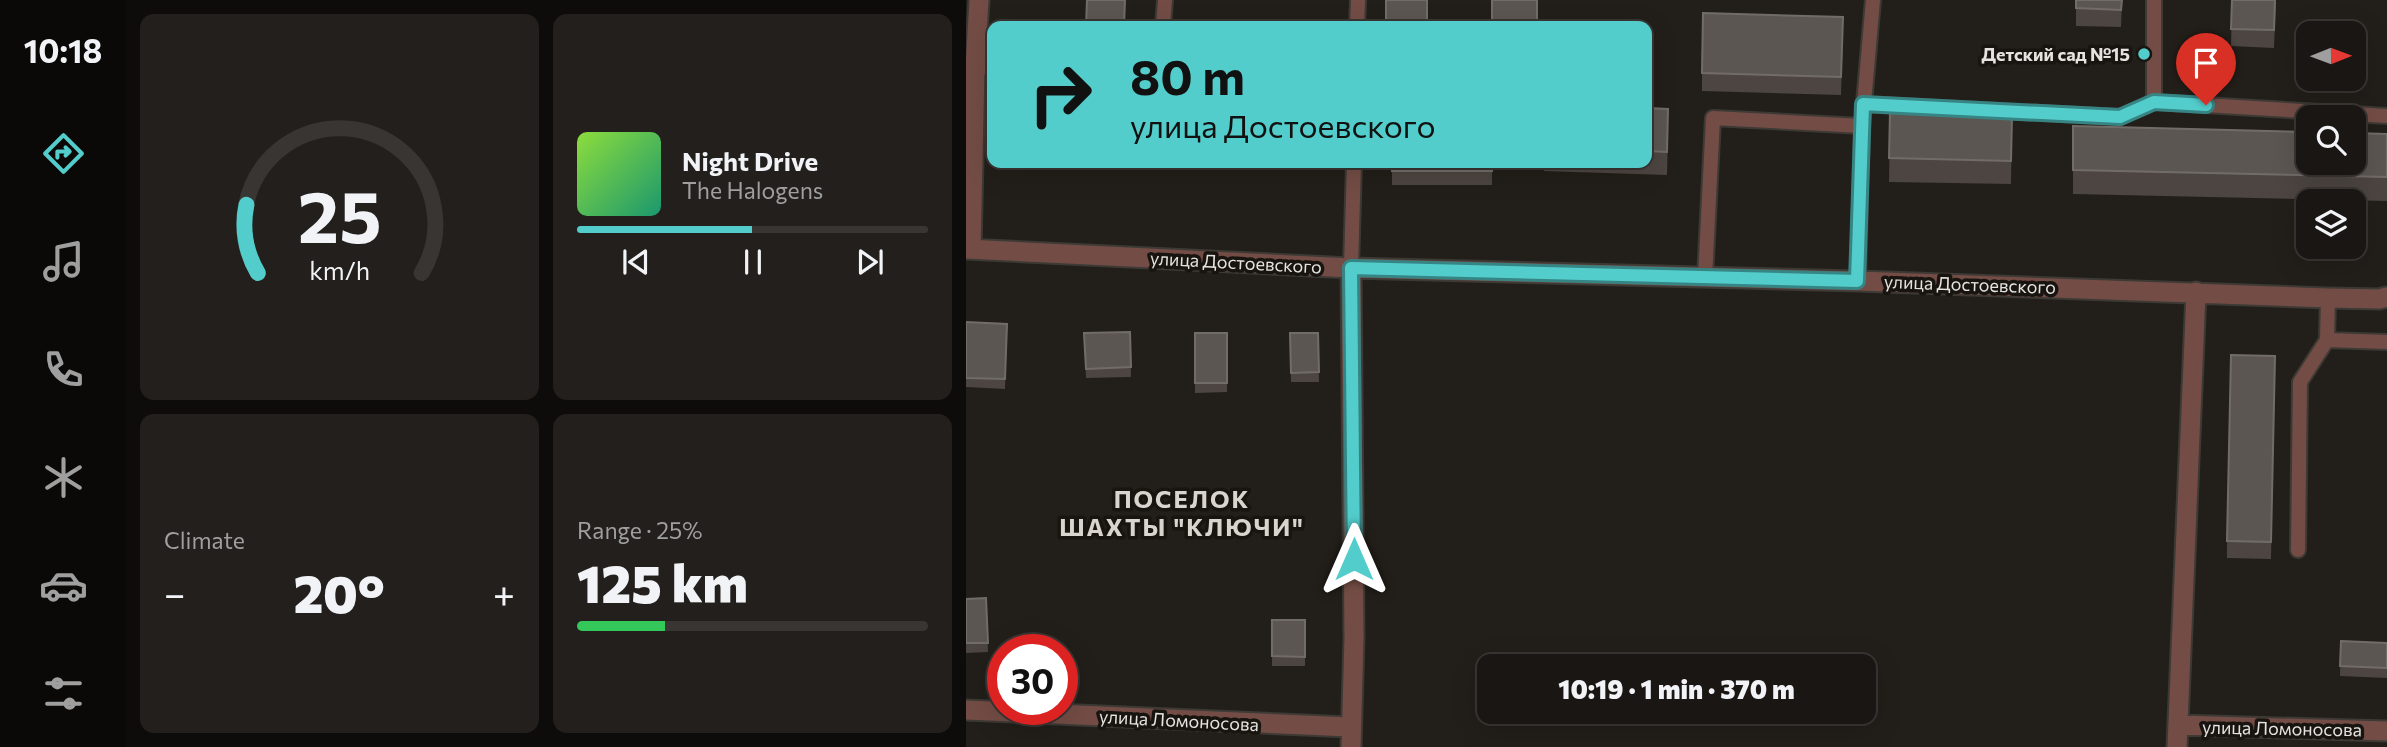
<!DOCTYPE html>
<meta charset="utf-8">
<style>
body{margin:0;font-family:Commissioner,sans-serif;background:#231f1c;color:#f1f3f6;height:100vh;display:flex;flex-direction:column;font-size:26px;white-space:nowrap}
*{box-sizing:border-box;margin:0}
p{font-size:23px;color:#9f9fa0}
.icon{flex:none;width:38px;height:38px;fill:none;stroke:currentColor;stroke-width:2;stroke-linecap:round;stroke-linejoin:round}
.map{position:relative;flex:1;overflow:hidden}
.panel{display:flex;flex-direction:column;gap:14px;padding:14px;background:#0e0c0a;width:840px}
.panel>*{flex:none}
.hud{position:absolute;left:21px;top:21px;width:665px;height:147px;border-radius:14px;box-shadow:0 7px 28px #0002,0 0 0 2px #383533;background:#53cdcb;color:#111;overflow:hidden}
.needle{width:46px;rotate:89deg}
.buttons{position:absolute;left:1330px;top:21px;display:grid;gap:14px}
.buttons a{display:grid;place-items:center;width:70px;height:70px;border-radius:14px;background:#1a1613;box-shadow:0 7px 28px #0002,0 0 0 2px #383533;font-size:35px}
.speed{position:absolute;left:21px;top:634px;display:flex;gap:14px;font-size:35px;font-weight:700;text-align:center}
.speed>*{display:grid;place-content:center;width:91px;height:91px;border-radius:50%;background:#1a1613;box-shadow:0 7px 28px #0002,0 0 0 2px #383533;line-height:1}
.speed .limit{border:10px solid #d22;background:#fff;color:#111}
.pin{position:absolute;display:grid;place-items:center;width:60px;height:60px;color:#fff;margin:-72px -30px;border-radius:50% 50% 50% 0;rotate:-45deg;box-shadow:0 0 7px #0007}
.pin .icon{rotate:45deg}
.me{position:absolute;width:77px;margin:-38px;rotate:0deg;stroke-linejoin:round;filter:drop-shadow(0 0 5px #0008)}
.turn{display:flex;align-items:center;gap:24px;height:147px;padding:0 28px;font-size:32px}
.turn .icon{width:91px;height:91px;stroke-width:2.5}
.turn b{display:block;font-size:49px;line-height:60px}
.big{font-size:52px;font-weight:800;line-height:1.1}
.panel .tile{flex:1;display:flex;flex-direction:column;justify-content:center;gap:10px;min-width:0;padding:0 24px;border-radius:14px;background:#231f1c}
.panel .dial{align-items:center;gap:0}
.dial svg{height:182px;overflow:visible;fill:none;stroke:#383533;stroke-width:7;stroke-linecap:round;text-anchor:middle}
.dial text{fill:#f1f3f6;stroke:none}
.song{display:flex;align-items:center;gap:21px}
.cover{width:84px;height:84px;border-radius:10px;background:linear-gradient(135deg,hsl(90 70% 55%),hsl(160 70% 35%))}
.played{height:7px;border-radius:4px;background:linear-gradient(90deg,#53cdcb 50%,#383533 50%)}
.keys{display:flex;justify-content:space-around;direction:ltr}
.heat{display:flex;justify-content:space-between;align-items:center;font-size:38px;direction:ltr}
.charge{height:10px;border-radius:5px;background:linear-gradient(90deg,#34c759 25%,#383533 0)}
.panel .tiles{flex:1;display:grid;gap:14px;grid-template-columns:repeat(2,1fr)}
.trip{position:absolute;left:511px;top:654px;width:399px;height:70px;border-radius:14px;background:#1a1613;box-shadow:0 7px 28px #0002,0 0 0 2px #383533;font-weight:800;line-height:70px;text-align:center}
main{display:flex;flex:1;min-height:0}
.tabs{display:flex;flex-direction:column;width:126px;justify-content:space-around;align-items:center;background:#0a0908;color:#9f9fa0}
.tabs .icon{width:49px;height:49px}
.tabs .current{color:#53cdcb}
.tabs b{font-size:32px;color:#f1f3f6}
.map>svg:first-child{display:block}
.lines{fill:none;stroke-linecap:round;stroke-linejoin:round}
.service-casing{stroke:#3d3935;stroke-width:18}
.minor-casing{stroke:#3d3935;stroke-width:23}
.service{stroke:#734d45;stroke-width:14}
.minor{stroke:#734d45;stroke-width:19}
.wall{fill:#4c4541}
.shaded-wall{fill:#342e2a}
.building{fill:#5c5652;stroke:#726c68;stroke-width:2}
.route-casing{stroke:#368584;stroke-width:18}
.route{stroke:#53cdcb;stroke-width:12}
.poi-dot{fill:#53cdcb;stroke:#181410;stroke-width:2.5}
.labels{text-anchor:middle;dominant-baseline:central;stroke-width:7;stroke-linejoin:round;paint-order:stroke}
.poi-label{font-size:18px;font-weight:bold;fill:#e5e2df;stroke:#181410;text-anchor:end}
.street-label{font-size:18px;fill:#e5e2df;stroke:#181410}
.district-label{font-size:24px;font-weight:bold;letter-spacing:2px;fill:#dad4ce;stroke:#181410}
</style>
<main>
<nav class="tabs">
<b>10:18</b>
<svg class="icon current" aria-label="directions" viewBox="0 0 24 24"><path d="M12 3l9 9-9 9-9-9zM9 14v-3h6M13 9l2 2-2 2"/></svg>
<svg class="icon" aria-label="music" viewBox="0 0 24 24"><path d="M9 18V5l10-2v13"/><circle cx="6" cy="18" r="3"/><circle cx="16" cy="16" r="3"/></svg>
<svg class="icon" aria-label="phone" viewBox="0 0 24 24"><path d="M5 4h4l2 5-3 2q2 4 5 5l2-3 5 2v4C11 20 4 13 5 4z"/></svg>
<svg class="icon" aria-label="climate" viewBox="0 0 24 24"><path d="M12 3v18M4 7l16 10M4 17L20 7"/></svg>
<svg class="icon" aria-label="car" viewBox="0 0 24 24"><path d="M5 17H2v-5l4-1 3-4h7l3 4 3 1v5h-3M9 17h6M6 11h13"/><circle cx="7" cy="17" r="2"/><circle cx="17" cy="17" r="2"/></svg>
<svg class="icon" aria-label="filters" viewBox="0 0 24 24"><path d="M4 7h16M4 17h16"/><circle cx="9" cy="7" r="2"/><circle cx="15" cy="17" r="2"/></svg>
</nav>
<section class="panel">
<div class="tiles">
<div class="tile dial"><svg viewBox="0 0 100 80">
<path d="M14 69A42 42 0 1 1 86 69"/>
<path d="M14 69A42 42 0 0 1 9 39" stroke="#53cdcb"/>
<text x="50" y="56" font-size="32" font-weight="700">25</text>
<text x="50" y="72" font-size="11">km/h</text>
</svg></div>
<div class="tile">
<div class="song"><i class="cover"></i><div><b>Night Drive</b><p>The Halogens</p></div></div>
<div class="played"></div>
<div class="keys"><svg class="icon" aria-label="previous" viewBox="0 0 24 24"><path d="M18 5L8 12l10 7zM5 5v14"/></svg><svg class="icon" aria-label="pause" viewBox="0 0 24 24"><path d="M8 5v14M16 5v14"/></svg><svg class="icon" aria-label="next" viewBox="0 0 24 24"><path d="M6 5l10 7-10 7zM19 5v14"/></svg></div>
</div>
<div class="tile"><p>Climate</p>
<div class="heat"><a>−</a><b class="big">20°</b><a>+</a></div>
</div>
<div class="tile"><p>Range · 25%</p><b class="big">125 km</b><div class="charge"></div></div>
</div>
</section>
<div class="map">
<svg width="1421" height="747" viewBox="0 0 1421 747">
<rect width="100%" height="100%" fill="#221e19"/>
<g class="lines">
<defs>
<path id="service" d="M 1188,0 L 1188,102
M 197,26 L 199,0
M 391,26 L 392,0
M 0,67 L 26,68
M 897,104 L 1154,117 L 1188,102 L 1421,116
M 385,268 L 388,163
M 739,278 L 747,118 L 896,126
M 892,281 L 896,126 L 907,0
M 1362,298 L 1361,340 L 1421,342
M 1332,550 L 1334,382 L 1361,340"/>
<path id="minor" d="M 0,249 L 385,268 L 892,281 L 1362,298 L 1413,299 L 1421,297
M 5,249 L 9,67 L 13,0
M 0,710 L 384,727
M 1212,725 L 1421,731
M 385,747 L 388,638 L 385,268
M 1211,747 L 1230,292"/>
</defs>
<!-- service casing -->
<use href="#service" class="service-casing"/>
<!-- minor casing -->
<use href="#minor" class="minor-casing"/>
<!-- service -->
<use href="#service" class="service"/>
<!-- minor -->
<use href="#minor" class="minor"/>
</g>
<!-- wall -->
<path class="wall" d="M 1110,0 L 1156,0 L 1155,27 L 1110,26 Z
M 1266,0 L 1310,0 L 1308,48 L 1265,46 Z
M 877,34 L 875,95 L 736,91 L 736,73 Z
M 681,108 L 702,132 L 701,175 L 578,171 L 578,163 L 681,163 Z
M 924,112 L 1046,115 L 1045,184 L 923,182 Z
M 1107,126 L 1421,134 L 1421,201 L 1107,194 Z
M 142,163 L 354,163 L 354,169 Z
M 426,163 L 526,163 L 526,185 L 426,185 Z
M 0,322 L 41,324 L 39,389 L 0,387 Z
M 164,332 L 165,377 L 120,378 L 118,333 Z
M 229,333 L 261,333 L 261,392 L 229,393 Z
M 324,333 L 352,333 L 353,382 L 325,382 Z
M 1309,356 L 1305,559 L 1261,558 L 1261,541 Z
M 20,598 L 22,652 L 0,653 L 0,599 Z
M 306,620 L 339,620 L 339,666 L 306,666 Z
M 1375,641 L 1421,643 L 1421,678 L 1374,676 Z"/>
<!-- shaded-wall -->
<path class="shaded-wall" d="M 702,109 L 702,132 L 701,175 L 701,152 Z"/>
<!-- building -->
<path class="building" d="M 121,0 L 159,0 L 158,26 L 120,26 Z
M 420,0 L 461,0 L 461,26 L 420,26 Z
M 526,0 L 571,0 L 571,26 L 526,26 Z
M 1110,0 L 1156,0 L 1155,10 L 1110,8 Z
M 1266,0 L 1309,0 L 1308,30 L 1265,29 Z
M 737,13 L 877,17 L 875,77 L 736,73 Z
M 681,108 L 702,109 L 701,152 L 681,151 Z
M 924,112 L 1046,115 L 1045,161 L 923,158 Z
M 1107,126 L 1342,132 L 1342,163 L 1388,163 L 1388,133 L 1421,134 L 1421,177 L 1107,170 Z
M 426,163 L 526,163 L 526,171 L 426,171 Z
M 0,322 L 41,324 L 39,379 L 0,378 Z
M 164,332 L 165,367 L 120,369 L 118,333 Z
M 229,333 L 261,333 L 261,383 L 229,383 Z
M 324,333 L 352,333 L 353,372 L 325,373 Z
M 1265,355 L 1309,356 L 1305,542 L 1261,541 Z
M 20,598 L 22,643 L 0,643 L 0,599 Z
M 306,620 L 339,620 L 339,657 L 306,656 Z
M 1375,641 L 1421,643 L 1421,668 L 1374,666 Z"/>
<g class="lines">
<defs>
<path id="route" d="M 388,559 L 385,268 L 891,281 L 897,104 L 1154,117 L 1188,102 L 1240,105"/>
</defs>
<!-- route casing -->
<use href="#route" class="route-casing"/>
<!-- route -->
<use href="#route" class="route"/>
</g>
<!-- markers -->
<circle class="poi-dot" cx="1178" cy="54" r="7"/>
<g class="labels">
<!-- poi labels -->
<g class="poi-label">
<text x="1164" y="54">Детский сад №15</text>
</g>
<!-- street labels -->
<g class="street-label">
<text transform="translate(270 262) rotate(3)">улица Достоевского</text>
<text transform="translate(1004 284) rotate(2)">улица Достоевского</text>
<text transform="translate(213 720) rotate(3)">улица Ломоносова</text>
<text transform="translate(1316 728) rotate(1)">улица Ломоносова</text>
</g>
<!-- district labels -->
<g class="district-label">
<text x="216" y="498">ПОСЕЛОК<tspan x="216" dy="28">ШАХТЫ "КЛЮЧИ"</tspan></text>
</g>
</g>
</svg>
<div class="buttons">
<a><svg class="needle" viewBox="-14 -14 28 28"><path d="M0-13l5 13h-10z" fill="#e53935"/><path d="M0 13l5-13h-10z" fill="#9f9fa0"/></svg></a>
<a><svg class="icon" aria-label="search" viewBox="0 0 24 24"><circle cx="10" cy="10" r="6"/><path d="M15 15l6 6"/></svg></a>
<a><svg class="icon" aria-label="layers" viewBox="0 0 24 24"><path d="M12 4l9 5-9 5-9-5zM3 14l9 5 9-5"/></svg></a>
</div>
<div class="speed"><div class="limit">30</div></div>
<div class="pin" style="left:1240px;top:105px;background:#d93025"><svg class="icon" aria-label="arrive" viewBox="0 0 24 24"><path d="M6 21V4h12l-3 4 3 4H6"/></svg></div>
<svg class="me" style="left:388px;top:559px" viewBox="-20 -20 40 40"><path d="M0-17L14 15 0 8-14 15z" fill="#53cdcb" stroke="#fff" stroke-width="4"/></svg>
<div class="trip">10:19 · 1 min · 370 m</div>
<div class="hud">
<div class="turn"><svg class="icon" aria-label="right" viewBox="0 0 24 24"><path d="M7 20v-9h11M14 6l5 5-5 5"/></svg><div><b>80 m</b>улица Достоевского</div></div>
</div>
</div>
</main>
